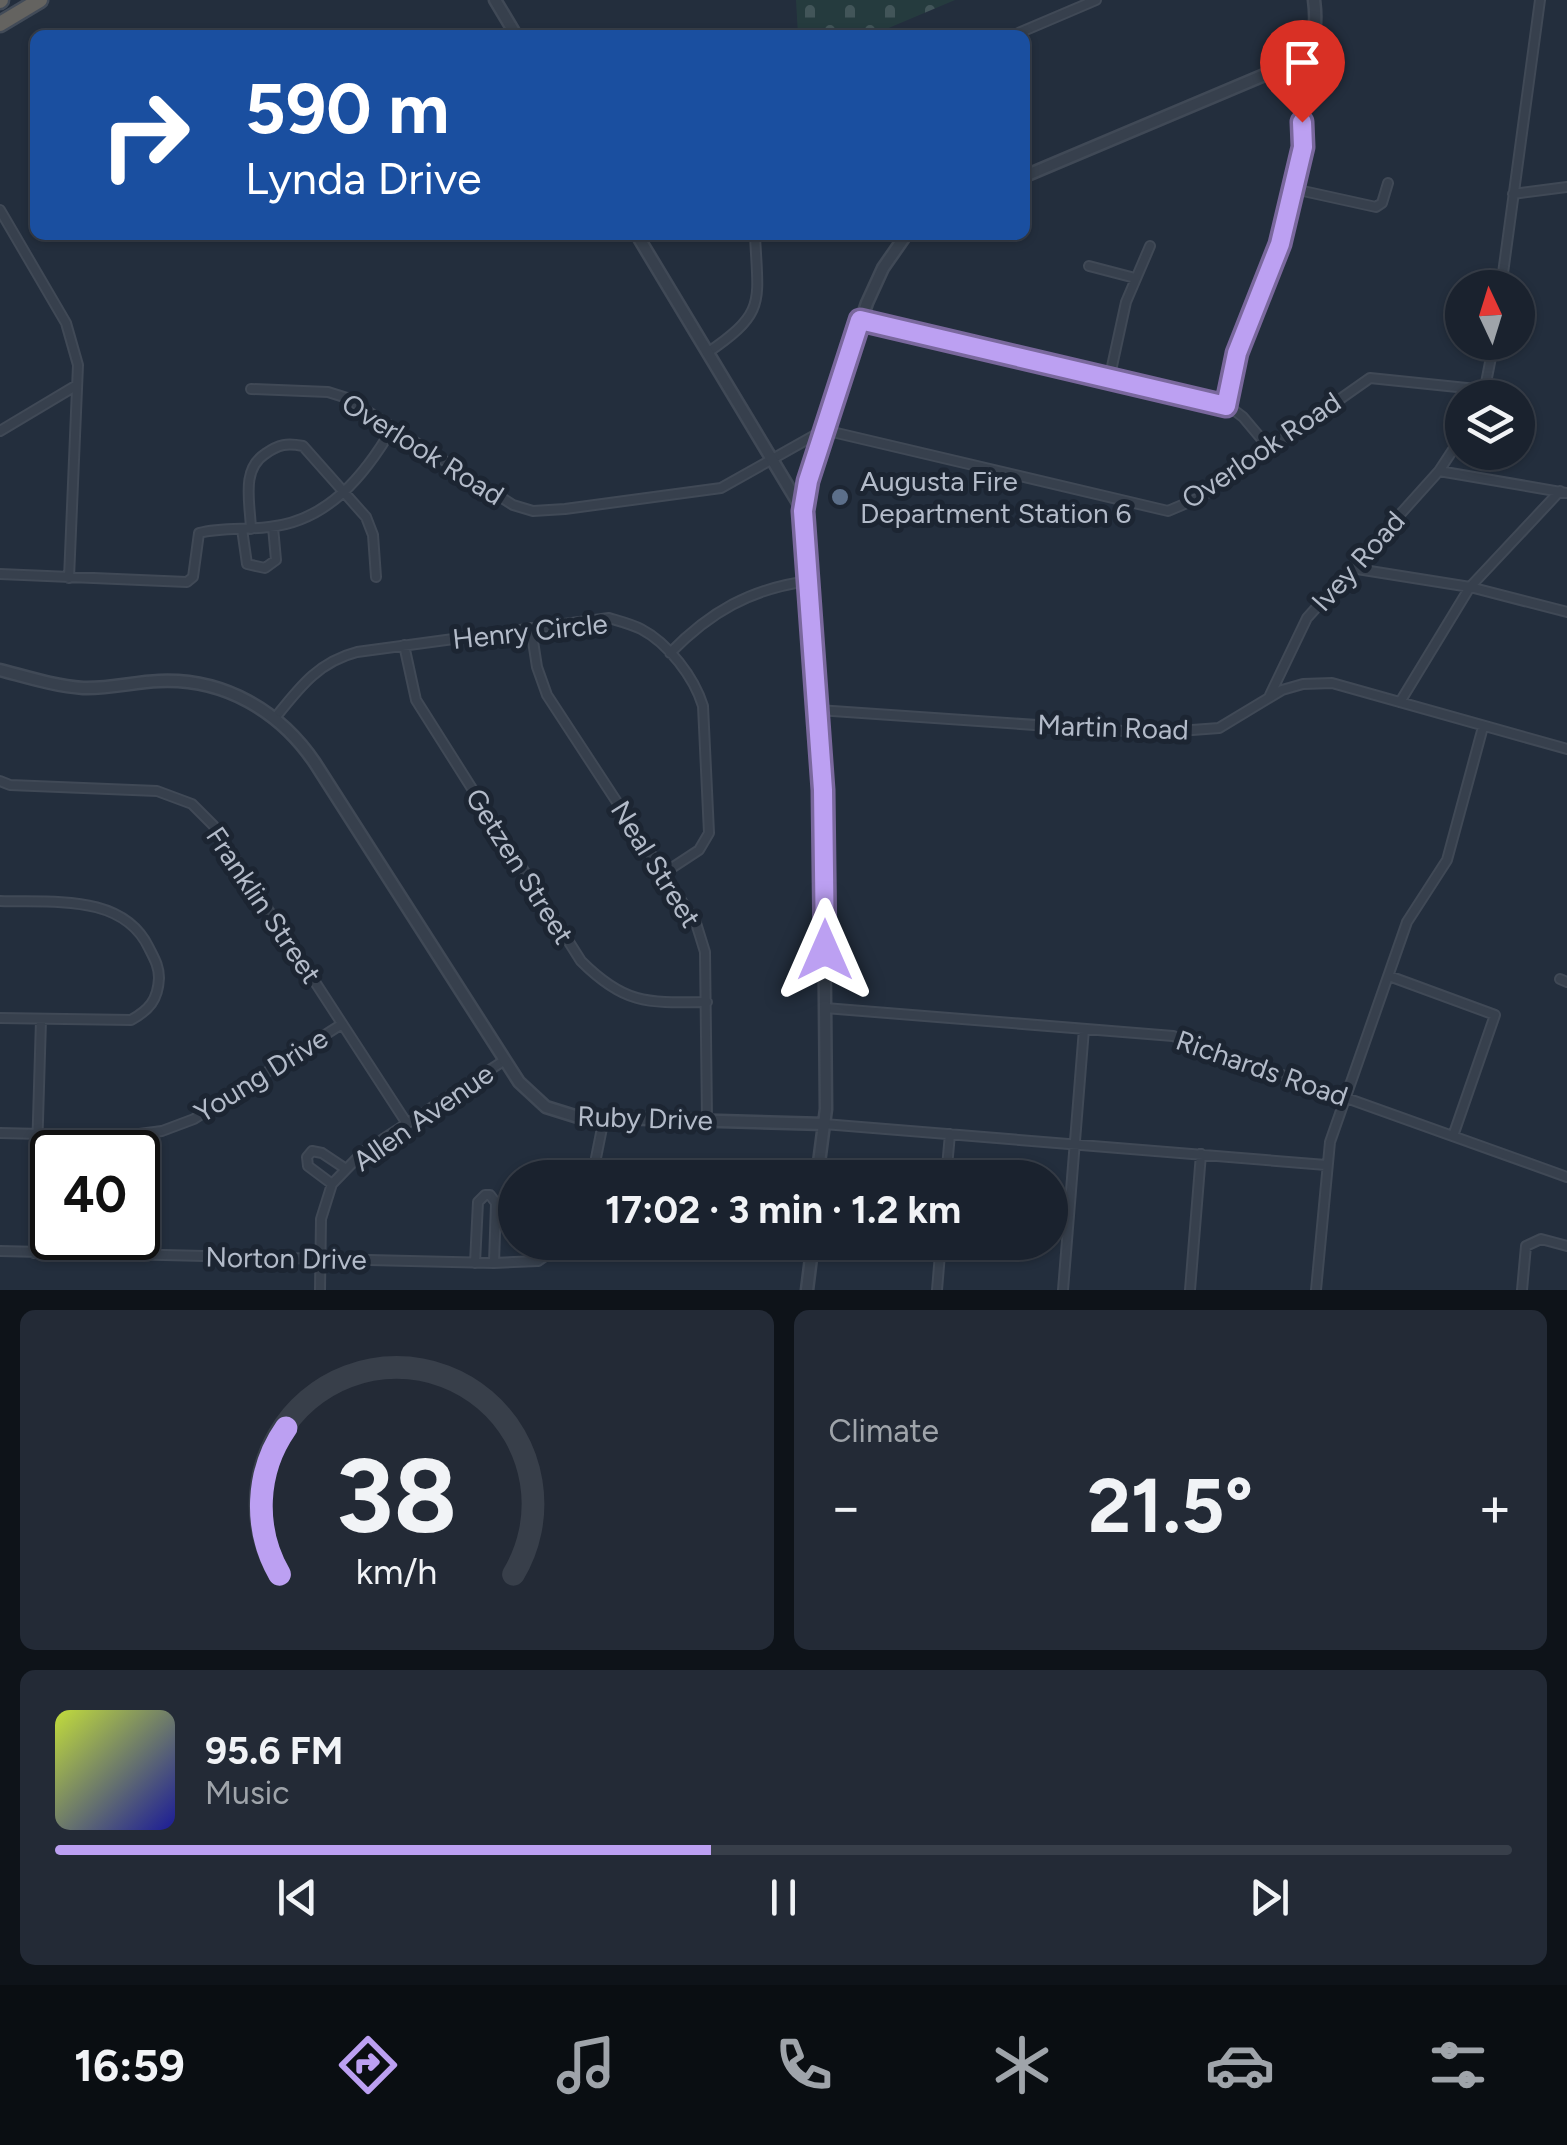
<!DOCTYPE html>
<meta charset="utf-8">
<style>
body{margin:0;font-family:Figtree,sans-serif;background:#232a36;color:#f1f3f6;height:100vh;display:flex;flex-direction:column;font-size:38px;white-space:nowrap}
*{box-sizing:border-box;margin:0}
p{font-size:32px;color:#9fa4aa}
.icon{flex:none;width:55px;height:55px;fill:none;stroke:currentColor;stroke-width:2;stroke-linecap:round;stroke-linejoin:round}
.map{position:relative;height:1290px;overflow:hidden}
.side{display:flex;flex-direction:column;gap:20px;padding:20px;background:#0e1319;flex:1}
.side>*{flex:none}
.hud{position:absolute;left:30px;top:30px;width:1000px;height:210px;border-radius:15px;box-shadow:0 2px 8px #0004,0 0 0 2px #383f4a;background:#1a4fa0;color:#fff;overflow:hidden}
.needle{width:65px;rotate:356deg}
.tools{position:absolute;left:1445px;top:270px;display:grid;gap:20px}
.tools a{display:grid;place-items:center;width:90px;height:90px;border-radius:50%;background:#1a222e;box-shadow:0 2px 8px #0004,0 0 0 2px #383f4a;font-size:50px}
.speed{position:absolute;left:30px;top:1130px;display:flex;gap:20px;font-size:50px;font-weight:700;text-align:center}
.speed>*{display:grid;place-content:center;width:130px;height:130px;border-radius:50%;background:#1a222e;box-shadow:0 2px 8px #0004,0 0 0 2px #383f4a;line-height:1}
.speed .limit{border:5px solid #111;border-radius:15px;background:#fff;color:#111}
.pin{position:absolute;display:grid;place-items:center;width:85px;height:85px;color:#fff;margin:-102px -42px;border-radius:50% 50% 50% 0;rotate:-45deg;box-shadow:0 0 10px #0007}
.pin .icon{rotate:45deg}
.me{position:absolute;width:110px;margin:-55px;rotate:0deg;stroke-linejoin:round;filter:drop-shadow(0 0 8px #0008)}
.turn{display:flex;align-items:center;gap:35px;height:210px;padding:0 50px;font-size:45px}
.turn .icon{width:130px;height:130px;stroke-width:2.5}
.turn b{display:block;font-size:70px;line-height:85px}
.big{font-size:75px;font-weight:700;line-height:1.1}
.side .widget{flex:1;display:flex;flex-direction:column;justify-content:center;gap:15px;min-width:0;padding:0 35px;border-radius:15px;background:#232a36}
.side .dial{align-items:center;gap:0}
.dial svg{height:260px;overflow:visible;fill:none;stroke:#383f4a;stroke-width:7;stroke-linecap:round;text-anchor:middle}
.dial text{fill:#f1f3f6;stroke:none}
.song{display:flex;align-items:center;gap:30px}
.cover{width:120px;height:120px;border-radius:15px;background:linear-gradient(135deg,hsl(70 70% 55%),hsl(240 70% 35%))}
.played{height:10px;border-radius:5px;background:linear-gradient(90deg,#bca0f2 45%,#383f4a 45%)}
.keys{display:flex;justify-content:space-around;direction:ltr}
.heat{display:flex;justify-content:space-between;align-items:center;font-size:55px;direction:ltr}
.side .tiles{flex:1;display:grid;gap:20px;grid-template-columns:1fr 1fr}
.widget:last-child{grid-column:span 2}
.trip{position:absolute;left:498px;top:1160px;width:570px;height:100px;border-radius:50px;background:#1a222e;box-shadow:0 2px 8px #0004,0 0 0 2px #383f4a;font-weight:700;line-height:100px;text-align:center}
.tab-bar{display:flex;height:160px;justify-content:space-around;align-items:center;background:#0a0e12;color:#9fa4aa}
.tab-bar .icon{width:70px;height:70px}
.tab-bar .active{color:#bca0f2}
.tab-bar b{font-size:45px;color:#f1f3f6}
.map>svg:first-child{display:block}
.cemetery{fill:url(#cemetery-stones)}
.lines{fill:none;stroke-linecap:round;stroke-linejoin:round}
.minor-casing{stroke:#404956;stroke-width:12}
.tertiary-casing{stroke:#404956;stroke-width:15}
.trunk-casing{stroke:#424b58;stroke-width:19}
.minor{stroke:#37404d;stroke-width:8}
.tertiary{stroke:#37404d;stroke-width:10}
.trunk{stroke:#646360;stroke-width:14}
.route-casing{stroke:#7a689d;stroke-width:25}
.route{stroke:#bca0f2;stroke-width:18}
.service-dot{fill:#5c6f8a;stroke:#1c2532;stroke-width:4}
.labels{text-anchor:middle;dominant-baseline:central;stroke-width:10;stroke-linejoin:round;paint-order:stroke}
.street-label{font-size:28px;fill:#b3bbc9;stroke:#1c2532}
.poi-label{font-size:28px;fill:#b3bbc9;stroke:#1c2532;text-anchor:start}
</style>
<div class="map">
<svg width="1567" height="1290" viewBox="0 0 1567 1290">
<defs>
<pattern id="cemetery-stones" width="16" height="16" patternUnits="userSpaceOnUse" patternTransform="scale(2.5)"><rect width="16" height="16" fill="#253b3e"/><path d="M2 7V4a2 2 0 0 1 4 0v3zM10 15v-3a2 2 0 0 1 4 0v3z" fill="#425559"/></pattern>
</defs>
<rect width="100%" height="100%" fill="#232e3d"/>
<!-- cemetery -->
<path class="cemetery" d="M 796,0 L 955,0 L 872,35 L 798,35 Z"/>
<g class="lines">
<defs>
<path id="minor" d="M 1014,35 L 1096,0
M 1294,189 L 1376,207 L 1382,203 L 1388,183
M 1513,194 L 1567,187
M 0,210 L 66,323 L 78,365 L 69,578
M 1089,266 L 1135,278
M 1501,288 L 1540,0
M 860,320 L 1227,405 L 1243,417 L 1269,448
M 707,353 C 767,312 758,303 755,235
M 1109,380 L 1126,302 L 1150,246
M 251,389 L 328,392 L 347,398 L 513,505 L 533,511 L 565,509 L 721,488 L 824,430 L 1168,511 L 1201,497 L 1370,378 L 1486,390
M 1483,398 L 1494,342
M 1227,405 C 1241,288 1336,190 1288,65
M 0,431 L 77,385
M 1439,471 L 1567,493
M 242,529 L 247,564 L 265,568 L 276,560 L 273,527
M 251,529 C 250,502 241,470 265,454 C 279,444 287,443 303,446 L 366,517 L 373,535 L 376,577
M 1351,568 L 1470,587 L 1567,612
M 0,574 L 187,582 L 193,577 L 199,533 C 221,527 246,530 269,527 C 328,521 365,475 393,427
M 531,628 L 537,667 L 547,695 L 696,923 L 705,952 L 707,1120
M 404,645 L 416,700 L 581,961 C 625,1005 648,1003 707,1002
M 670,653 C 710,612 750,589 808,581
M 1270,695 L 1307,618 L 1439,471 L 1462,436
M 1400,702 L 1470,587 L 1560,491
M 818,710 L 1152,733 L 1219,728 L 1282,690 L 1303,684 L 1332,683 L 1567,749
M 275,718 C 299,688 318,662 357,652 L 609,618 C 619,621 631,624 641,629 C 668,643 694,677 703,706 L 709,833 L 699,850 L 664,873
M 0,781 L 10,785 L 157,791 L 192,804 L 213,825 L 406,1122
M 0,901 C 51,903 123,893 149,948 C 154,958 159,966 159,978 C 158,1000 149,1010 131,1020 L 0,1018
M 1389,976 L 1495,1015 L 1453,1136
M 1560,979 L 1567,982
M 825,1008 L 1173,1036 L 1567,1177
M 824,1124 L 1326,1165
M 0,1133 L 124,1136 L 162,1131 L 194,1119 L 342,1024
M 592,1178 L 604,1118
M 946,1178 L 950,1134
M 332,1184 L 308,1166 L 307,1157 L 312,1151 L 322,1153 L 346,1169
M 0,1251 L 494,1263 L 538,1261 L 565,1242
M 34,1253 L 41,1020
M 475,1263 L 478,1202 L 485,1195 L 490,1195 L 496,1203 L 494,1263
M 320,1290 L 321,1219 L 332,1184 L 363,1152 L 505,1060
M 937,1290 L 941,1242
M 1063,1290 L 1084,1029
M 1190,1290 L 1201,1154
M 1316,1290 L 1330,1142 L 1407,922 L 1447,860 L 1483,727
M 1522,1290 L 1526,1246 L 1541,1239 L 1567,1246"/>
<path id="tertiary" d="M 495,0 L 516,35
M 1025,176 L 1288,65 C 1314,48 1318,30 1314,0
M 637,235 L 803,511
M 0,670 C 27,677 55,686 83,688 C 109,689 134,682 159,681 C 224,678 280,711 315,763 L 519,1082 L 546,1107 L 578,1117 L 824,1124
M 817,1178 L 826,1109 L 823,790 L 803,511 L 824,430 L 867,303 L 883,268 L 906,235
M 807,1290 L 813,1242"/>
<path id="trunk" d="M 0,1 L 1,0
M 0,24 L 40,0"/>
</defs>
<!-- minor casing -->
<use href="#minor" class="minor-casing"/>
<!-- tertiary casing -->
<use href="#tertiary" class="tertiary-casing"/>
<!-- trunk casing -->
<use href="#trunk" class="trunk-casing"/>
<!-- minor -->
<use href="#minor" class="minor"/>
<!-- tertiary -->
<use href="#tertiary" class="tertiary"/>
<!-- trunk -->
<use href="#trunk" class="trunk"/>
</g>
<g class="lines">
<defs>
<path id="route" d="M 825,950 L 823,790 L 803,511 L 808,481 L 860,320 L 1226,406 L 1237,353 L 1280,244 L 1303,147 L 1302,122"/>
</defs>
<!-- route casing -->
<use href="#route" class="route-casing"/>
<!-- route -->
<use href="#route" class="route"/>
</g>
<!-- markers -->
<circle class="service-dot" cx="840" cy="497" r="10"/>
<g class="labels">
<!-- street labels -->
<g class="street-label">
<text transform="translate(423 449) rotate(32)">Overlook Road</text>
<text transform="translate(1261 450) rotate(-34)">Overlook Road</text>
<text transform="translate(1358 561) rotate(-48)">Ivey Road</text>
<text transform="translate(530 631) rotate(-6)">Henry Circle</text>
<text transform="translate(1113 727) rotate(2)">Martin Road</text>
<text transform="translate(656 864) rotate(58)">Neal Street</text>
<text transform="translate(520 866) rotate(58)">Getzen Street</text>
<text transform="translate(264 905) rotate(56)">Franklin Street</text>
<text transform="translate(1262 1068) rotate(19)">Richards Road</text>
<text transform="translate(261 1075) rotate(-32)">Young Drive</text>
<text transform="translate(423 1117) rotate(-35)">Allen Avenue</text>
<text transform="translate(645 1118) rotate(2)">Ruby Drive</text>
<text transform="translate(286 1258) rotate(1)">Norton Drive</text>
</g>
<!-- poi labels -->
<g class="poi-label">
<text x="860" y="481">Augusta Fire<tspan x="860" dy="32">Department Station 6</tspan></text>
</g>
</g>
</svg>
<div class="tools">
<a><svg class="needle" viewBox="-14 -14 28 28"><path d="M0-13l5 13h-10z" fill="#e53935"/><path d="M0 13l5-13h-10z" fill="#9fa4aa"/></svg></a>
<a><svg class="icon" aria-label="layers" viewBox="0 0 24 24"><path d="M12 4l9 5-9 5-9-5zM3 14l9 5 9-5"/></svg></a>
</div>
<div class="speed"><div class="limit">40</div></div>
<div class="pin" style="left:1302px;top:122px;background:#d93025"><svg class="icon" aria-label="arrive" viewBox="0 0 24 24"><path d="M6 21V4h12l-3 4 3 4H6"/></svg></div>
<svg class="me" style="left:825px;top:950px" viewBox="-20 -20 40 40"><path d="M0-17L14 15 0 8-14 15z" fill="#bca0f2" stroke="#fff" stroke-width="4"/></svg>
<div class="trip">17:02 · 3 min · 1.2 km</div>
<div class="hud">
<div class="turn"><svg class="icon" aria-label="right" viewBox="0 0 24 24"><path d="M7 20v-9h11M14 6l5 5-5 5"/></svg><div><b>590 m</b>Lynda Drive</div></div>
</div>
</div>
<section class="side">
<div class="tiles">
<div class="widget dial"><svg viewBox="0 0 100 80">
<path d="M14 69A42 42 0 1 1 86 69"/>
<path d="M14 69A42 42 0 0 1 16 24" stroke="#bca0f2"/>
<text x="50" y="56" font-size="32" font-weight="700">38</text>
<text x="50" y="72" font-size="11">km/h</text>
</svg></div>
<div class="widget"><p>Climate</p>
<div class="heat"><a>−</a><b class="big">21.5°</b><a>+</a></div>
</div>
<div class="widget">
<div class="song"><i class="cover"></i><div><b>95.6 FM</b><p>Music</p></div></div>
<div class="played"></div>
<div class="keys"><svg class="icon" aria-label="previous" viewBox="0 0 24 24"><path d="M18 5L8 12l10 7zM5 5v14"/></svg><svg class="icon" aria-label="pause" viewBox="0 0 24 24"><path d="M8 5v14M16 5v14"/></svg><svg class="icon" aria-label="next" viewBox="0 0 24 24"><path d="M6 5l10 7-10 7zM19 5v14"/></svg></div>
</div>
</div>
</section>
<nav class="tab-bar">
<b>16:59</b>
<svg class="icon active" aria-label="directions" viewBox="0 0 24 24"><path d="M12 3l9 9-9 9-9-9zM9 14v-3h6M13 9l2 2-2 2"/></svg>
<svg class="icon" aria-label="music" viewBox="0 0 24 24"><path d="M9 18V5l10-2v13"/><circle cx="6" cy="18" r="3"/><circle cx="16" cy="16" r="3"/></svg>
<svg class="icon" aria-label="phone" viewBox="0 0 24 24"><path d="M5 4h4l2 5-3 2q2 4 5 5l2-3 5 2v4C11 20 4 13 5 4z"/></svg>
<svg class="icon" aria-label="climate" viewBox="0 0 24 24"><path d="M12 3v18M4 7l16 10M4 17L20 7"/></svg>
<svg class="icon" aria-label="car" viewBox="0 0 24 24"><path d="M5 17H2v-5l4-1 3-4h7l3 4 3 1v5h-3M9 17h6M6 11h13"/><circle cx="7" cy="17" r="2"/><circle cx="17" cy="17" r="2"/></svg>
<svg class="icon" aria-label="filters" viewBox="0 0 24 24"><path d="M4 7h16M4 17h16"/><circle cx="9" cy="7" r="2"/><circle cx="15" cy="17" r="2"/></svg>
</nav>
